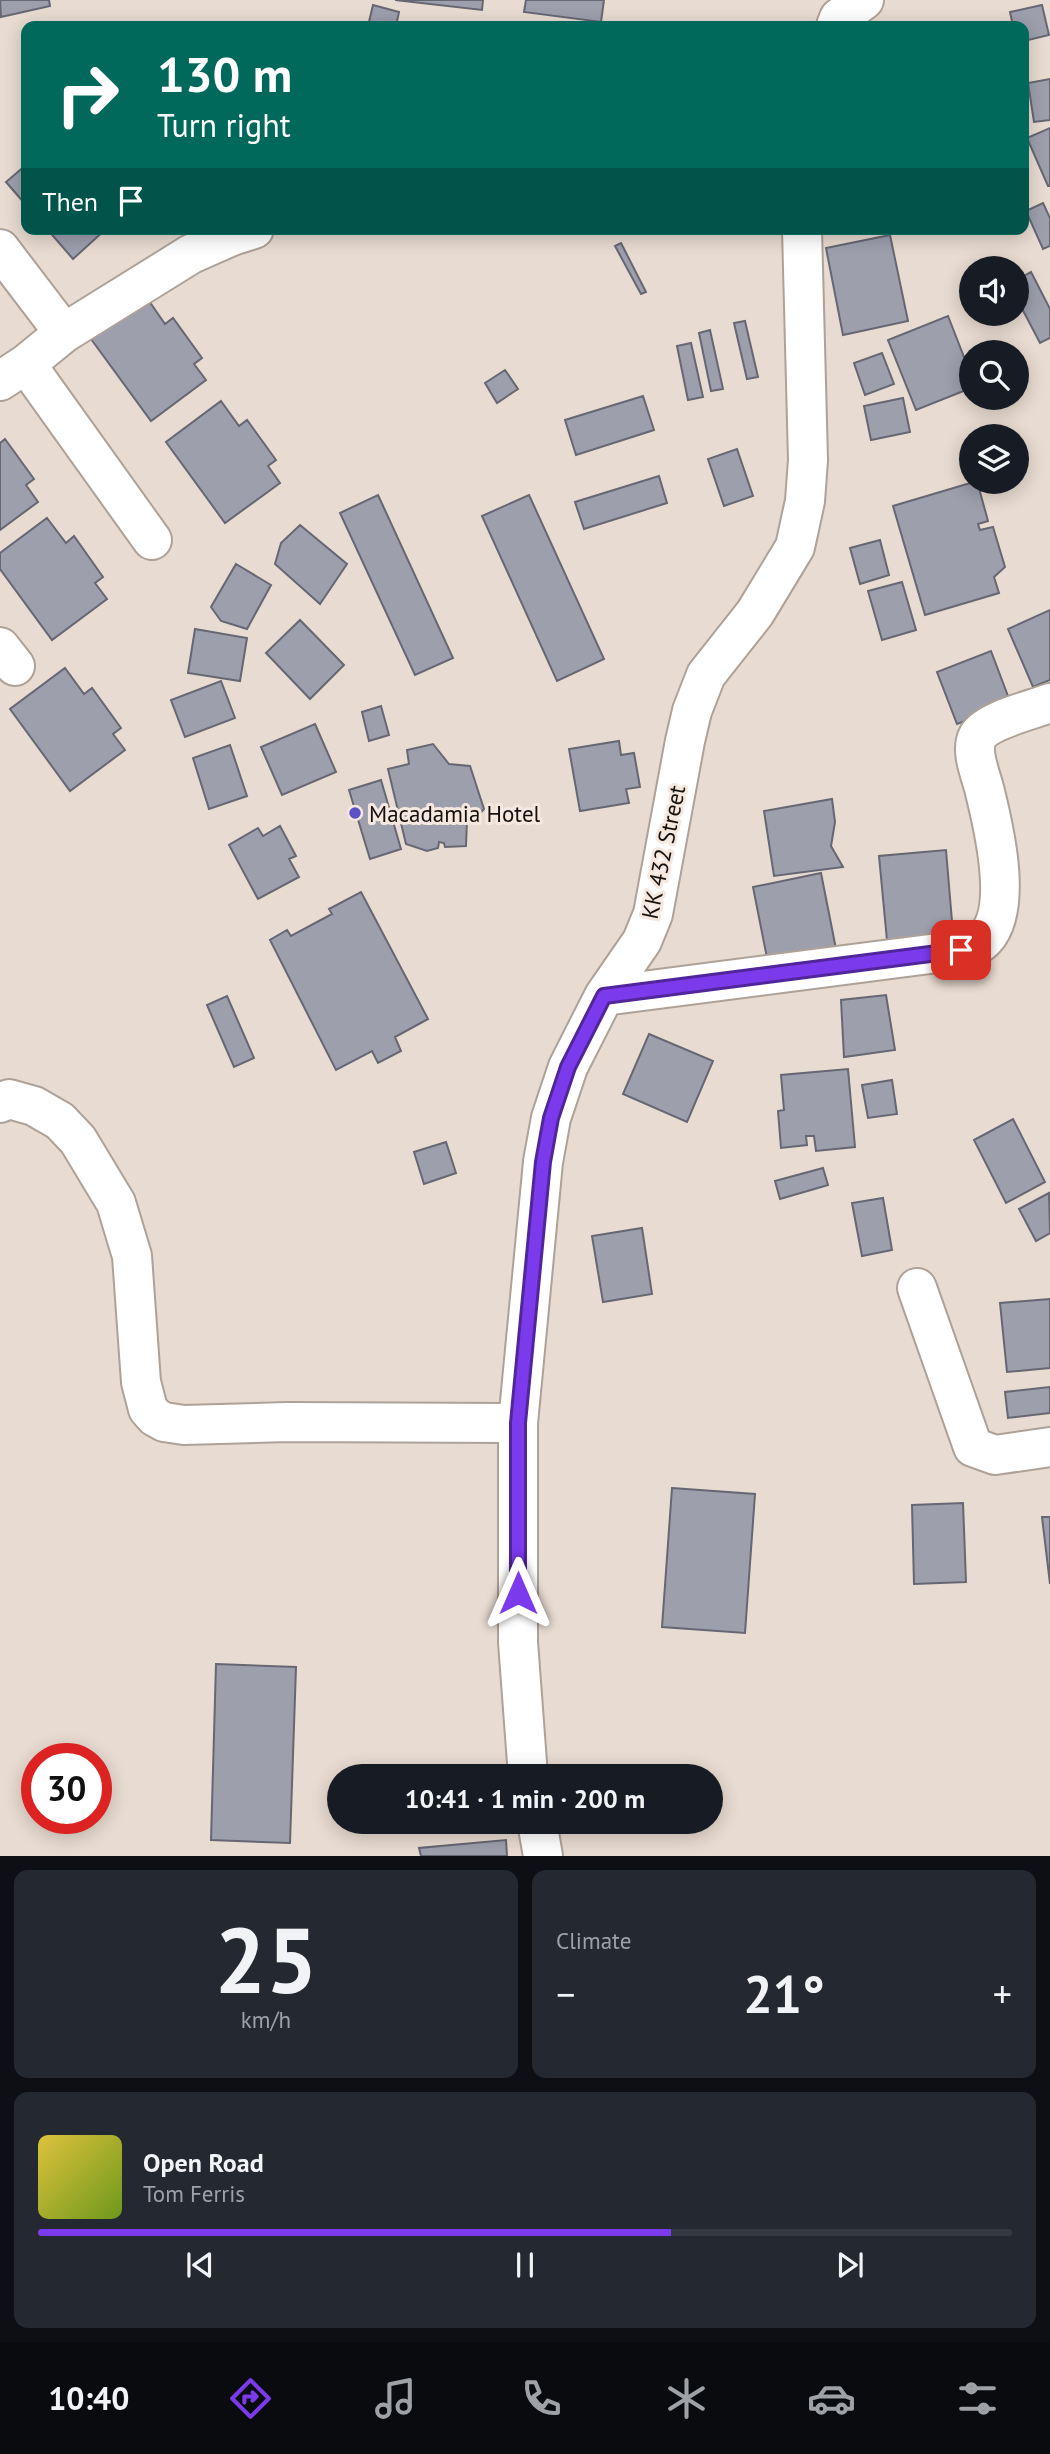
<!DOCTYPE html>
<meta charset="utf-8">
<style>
body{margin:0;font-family:"PT Sans",sans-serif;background:#242831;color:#f1f3f6;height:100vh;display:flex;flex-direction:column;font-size:26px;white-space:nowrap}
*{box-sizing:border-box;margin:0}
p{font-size:23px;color:#9ea1a6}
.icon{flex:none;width:38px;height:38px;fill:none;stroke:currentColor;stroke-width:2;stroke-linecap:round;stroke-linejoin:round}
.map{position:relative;height:1856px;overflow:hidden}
.drawer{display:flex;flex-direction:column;gap:14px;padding:14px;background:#0d0f14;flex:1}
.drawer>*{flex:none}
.top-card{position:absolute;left:21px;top:21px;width:1008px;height:214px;border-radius:14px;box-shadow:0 4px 18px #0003;background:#00695c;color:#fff;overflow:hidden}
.tools{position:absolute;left:959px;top:256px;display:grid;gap:14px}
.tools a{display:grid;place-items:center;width:70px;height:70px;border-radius:50%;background:#171b24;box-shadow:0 4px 18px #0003;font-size:35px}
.speed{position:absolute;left:21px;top:1743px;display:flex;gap:14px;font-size:35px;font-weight:700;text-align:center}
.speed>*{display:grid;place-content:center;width:91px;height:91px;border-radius:50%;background:#171b24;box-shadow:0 4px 18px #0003;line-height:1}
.speed .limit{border:10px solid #d22;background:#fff;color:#111}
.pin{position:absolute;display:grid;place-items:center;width:60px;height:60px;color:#fff;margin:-30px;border-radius:14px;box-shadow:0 4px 10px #0006}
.me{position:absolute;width:77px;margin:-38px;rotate:0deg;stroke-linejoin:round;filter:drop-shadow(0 0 5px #0008)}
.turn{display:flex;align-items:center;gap:24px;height:147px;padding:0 21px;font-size:32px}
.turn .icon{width:91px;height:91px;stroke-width:2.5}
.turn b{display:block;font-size:49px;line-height:60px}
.then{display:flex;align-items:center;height:66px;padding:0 21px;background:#0003;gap:14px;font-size:26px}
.big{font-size:52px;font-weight:700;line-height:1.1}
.drawer .widget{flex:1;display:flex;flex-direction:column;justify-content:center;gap:10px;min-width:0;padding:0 24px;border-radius:14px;background:#242831}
.drawer .dial{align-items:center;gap:0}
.dial b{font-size:91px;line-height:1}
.song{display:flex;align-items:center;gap:21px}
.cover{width:84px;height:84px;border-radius:10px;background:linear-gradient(135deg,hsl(50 70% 55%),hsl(80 70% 35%))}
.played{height:7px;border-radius:4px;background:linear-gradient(90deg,#7c3aed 65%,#363941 65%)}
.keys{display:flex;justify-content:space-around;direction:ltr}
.heat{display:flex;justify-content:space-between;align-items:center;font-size:38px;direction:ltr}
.drawer .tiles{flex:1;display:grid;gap:14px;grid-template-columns:1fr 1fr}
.widget:last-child{grid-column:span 2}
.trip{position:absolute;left:327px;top:1764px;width:396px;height:70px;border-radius:35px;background:#171b24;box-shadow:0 4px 18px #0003;font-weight:700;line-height:70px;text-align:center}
.tabs{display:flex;height:112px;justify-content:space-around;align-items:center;background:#090b0e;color:#9ea1a6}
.tabs .icon{width:49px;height:49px}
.tabs .selected{color:#7c3aed}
.tabs b{font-size:32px;color:#f1f3f6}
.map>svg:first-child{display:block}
.building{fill:#9e9fad;stroke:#666773;stroke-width:2}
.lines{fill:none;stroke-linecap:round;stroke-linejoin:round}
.minor-casing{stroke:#aea197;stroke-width:42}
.minor{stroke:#fff;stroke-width:38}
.route-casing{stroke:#51269a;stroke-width:18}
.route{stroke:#7c3aed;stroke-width:12}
.poi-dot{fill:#5d51ca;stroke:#f6e8de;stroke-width:2.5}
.labels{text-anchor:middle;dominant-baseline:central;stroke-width:6;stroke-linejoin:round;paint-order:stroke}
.poi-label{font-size:23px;fill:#14100d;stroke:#f6e8de;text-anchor:start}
.street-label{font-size:23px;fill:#14100d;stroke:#f6e8de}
</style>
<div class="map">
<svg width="1050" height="1856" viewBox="0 0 1050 1856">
<rect width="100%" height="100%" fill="#e8dbd1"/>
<!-- building -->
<path class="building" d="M 0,0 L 49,0 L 50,6 L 1,17 Z
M 395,0 L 483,0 L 482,10 Z
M 526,0 L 604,0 L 601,22 L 524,12 Z
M 373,5 L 399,12 L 396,26 L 368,26 Z
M 1042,5 L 1049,35 L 1024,41 L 1024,26 L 1013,26 L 1010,12 Z
M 1050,79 L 1050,120 L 1034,122 L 1028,83 Z
M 1050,128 L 1050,186 L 1048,186 L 1027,138 Z
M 26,165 L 26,205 L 6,182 Z
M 1043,203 L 1050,218 L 1050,246 L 1043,249 L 1026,211 Z
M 47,229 L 106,229 L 73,259 Z
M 890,235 L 908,321 L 843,335 L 826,248 Z
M 621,243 L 646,292 L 641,294 L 615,246 Z
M 1031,272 L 1050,309 L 1050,338 L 1040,343 L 1017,299 L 1017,280 Z
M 147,298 L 165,324 L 173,318 L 202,358 L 194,364 L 206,380 L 151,421 L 91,339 Z
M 948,316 L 971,375 L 971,388 L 916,410 L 888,340 Z
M 745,321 L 758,377 L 747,379 L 734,323 Z
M 710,330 L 723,389 L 711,391 L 699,333 Z
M 691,343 L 703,397 L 688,400 L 677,346 Z
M 882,353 L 894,384 L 865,395 L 854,363 Z
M 505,370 L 518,389 L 497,403 L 485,383 Z
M 643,396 L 654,430 L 576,455 L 565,420 Z
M 903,398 L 910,432 L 871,440 L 864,406 Z
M 221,401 L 239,426 L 247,420 L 276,460 L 268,466 L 280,483 L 225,523 L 166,442 Z
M 5,439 L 34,479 L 26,485 L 38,502 L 0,530 L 0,443 Z
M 737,449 L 753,496 L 724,506 L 708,459 Z
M 659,476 L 667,503 L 584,529 L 575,502 Z
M 977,481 L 988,521 L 978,524 L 980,530 L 993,527 L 1005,567 L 994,577 L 999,593 L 925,615 L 893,506 Z
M 378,495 L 453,658 L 415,675 L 340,513 Z
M 529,495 L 604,659 L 557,681 L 482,516 Z
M 47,518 L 66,543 L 74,536 L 103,577 L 95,583 L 107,599 L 52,640 L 0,569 L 0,553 Z
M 300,525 L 347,564 L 320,604 L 275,564 L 281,543 Z
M 880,540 L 889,575 L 860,584 L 850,548 Z
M 236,564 L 271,585 L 247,629 L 221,621 L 211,607 Z
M 902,582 L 916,630 L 882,640 L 868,591 Z
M 1050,610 L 1050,680 L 1033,687 L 1008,629 Z
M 300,620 L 344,665 L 310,699 L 266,653 Z
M 195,629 L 247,638 L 240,681 L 188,673 Z
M 991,651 L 1011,704 L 957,724 L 937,672 Z
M 65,668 L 84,694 L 92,688 L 121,728 L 113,734 L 125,750 L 70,791 L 10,709 Z
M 221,681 L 235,718 L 185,737 L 171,700 Z
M 381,706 L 389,735 L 369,741 L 362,712 Z
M 315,724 L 336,772 L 282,795 L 261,747 Z
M 619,741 L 621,755 L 634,753 L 640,787 L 626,789 L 629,803 L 580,811 L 569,749 Z
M 433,744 L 449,764 L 470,766 L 484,809 L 475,819 L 467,819 L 466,846 L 445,847 L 444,843 L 439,842 L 438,848 L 427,851 L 406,844 L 388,769 L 409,764 L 407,750 Z
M 230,745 L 247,796 L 209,809 L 193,758 Z
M 381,780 L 401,849 L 370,859 L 349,790 Z
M 832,799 L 835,822 L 831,846 L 843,867 L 774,876 L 764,811 Z
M 280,826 L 296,856 L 289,859 L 299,877 L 258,899 L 229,845 L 258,828 L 263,836 Z
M 946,850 L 954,945 L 888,951 L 879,856 Z
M 821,873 L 836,949 L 767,958 L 753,887 Z
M 361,892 L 428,1019 L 395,1037 L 401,1051 L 378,1063 L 372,1051 L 336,1070 L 270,940 L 287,930 L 291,936 L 332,914 L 329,909 Z
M 886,995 L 895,1050 L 844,1057 L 841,1000 Z
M 227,996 L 254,1058 L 234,1067 L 207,1005 Z
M 649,1034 L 713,1061 L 687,1122 L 623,1094 Z
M 848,1069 L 855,1147 L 816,1151 L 814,1136 L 806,1136 L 807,1145 L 781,1148 L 778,1111 L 784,1110 L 781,1075 Z
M 892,1080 L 897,1114 L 868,1118 L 862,1085 Z
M 1013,1119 L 1045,1182 L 1006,1203 L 974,1140 Z
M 446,1142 L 456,1173 L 424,1184 L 414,1152 Z
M 823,1168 L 828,1185 L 780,1199 L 775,1181 Z
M 1049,1193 L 1050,1233 L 1036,1241 L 1019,1209 Z
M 883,1198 L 892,1250 L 862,1256 L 852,1203 Z
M 642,1228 L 652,1294 L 603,1302 L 592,1236 Z
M 1050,1299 L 1050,1368 L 1007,1372 L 1000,1303 Z
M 1050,1387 L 1050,1413 L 1008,1418 L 1005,1392 Z
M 672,1488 L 755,1494 L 745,1633 L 662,1627 Z
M 963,1503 L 966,1582 L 914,1584 L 912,1505 Z
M 1042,1517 L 1050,1517 L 1050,1584 Z
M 216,1664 L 296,1667 L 290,1843 L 211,1840 Z
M 506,1840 L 507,1856 L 421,1856 L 419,1848 Z"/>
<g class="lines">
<defs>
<path id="minor" d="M 836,26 L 839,18 L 864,0
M 0,249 L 64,333
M 26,364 L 152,540
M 0,381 L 26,364 L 64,333 L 191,254 L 232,236 L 254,229
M 0,647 L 15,666
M 604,996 L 961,950 C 966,948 972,947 977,945 C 1018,921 993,824 984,788 C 980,773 970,750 978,736 C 988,720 1032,710 1050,703
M 0,1103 L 9,1099 L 34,1106 L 60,1121 L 78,1140 L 116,1203 L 132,1256 L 141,1382 L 148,1409 L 155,1417 L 164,1422 L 184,1425 L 287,1422 L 518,1423
M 917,1288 L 973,1447 L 995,1455 L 1050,1447
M 528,1776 L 518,1642 L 518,1423 L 543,1162 L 551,1118 L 568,1067 L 604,996 L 642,941 L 653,914 L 685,741 L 692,711 L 706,675 L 755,613 L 795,547 L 805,501 L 808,460 L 802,229
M 537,1822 L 543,1856"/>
</defs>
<!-- minor casing -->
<use href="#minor" class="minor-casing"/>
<!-- minor -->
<use href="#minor" class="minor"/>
</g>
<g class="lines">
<defs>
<path id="route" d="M 518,1593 L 518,1423 L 543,1162 L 551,1118 L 568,1067 L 604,996 L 961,950"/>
</defs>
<!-- route casing -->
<use href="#route" class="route-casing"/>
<!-- route -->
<use href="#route" class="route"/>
</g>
<!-- markers -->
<circle class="poi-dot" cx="355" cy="813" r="7"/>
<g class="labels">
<!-- poi labels -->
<g class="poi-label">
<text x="369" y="813">Macadamia Hotel</text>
</g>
<!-- street labels -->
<g class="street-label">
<text transform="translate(663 852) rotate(-78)">KK 432 Street</text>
</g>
</g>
</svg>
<div class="tools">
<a><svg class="icon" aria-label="sound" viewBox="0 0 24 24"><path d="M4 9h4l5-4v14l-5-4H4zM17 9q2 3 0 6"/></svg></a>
<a><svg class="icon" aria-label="search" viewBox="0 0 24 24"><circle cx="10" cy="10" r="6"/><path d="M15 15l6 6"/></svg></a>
<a><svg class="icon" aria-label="layers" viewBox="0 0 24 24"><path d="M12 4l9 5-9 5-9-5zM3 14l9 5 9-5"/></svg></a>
</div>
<div class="speed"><div class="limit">30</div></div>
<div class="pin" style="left:961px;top:950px;background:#d93025"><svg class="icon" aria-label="arrive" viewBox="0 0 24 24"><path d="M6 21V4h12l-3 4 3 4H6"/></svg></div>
<svg class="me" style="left:518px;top:1593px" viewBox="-20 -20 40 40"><path d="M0-17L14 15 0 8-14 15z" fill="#7c3aed" stroke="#fff" stroke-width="4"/></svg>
<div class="trip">10:41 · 1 min · 200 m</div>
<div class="top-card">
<div class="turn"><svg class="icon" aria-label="right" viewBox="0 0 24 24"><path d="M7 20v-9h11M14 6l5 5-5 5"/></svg><div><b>130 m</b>Turn right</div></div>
<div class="then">Then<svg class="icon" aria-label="arrive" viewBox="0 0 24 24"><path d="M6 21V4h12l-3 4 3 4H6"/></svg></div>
</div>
</div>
<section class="drawer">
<div class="tiles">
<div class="widget dial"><b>25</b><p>km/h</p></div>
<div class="widget"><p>Climate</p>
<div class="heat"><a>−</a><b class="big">21°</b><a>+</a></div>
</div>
<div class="widget">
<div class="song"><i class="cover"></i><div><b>Open Road</b><p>Tom Ferris</p></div></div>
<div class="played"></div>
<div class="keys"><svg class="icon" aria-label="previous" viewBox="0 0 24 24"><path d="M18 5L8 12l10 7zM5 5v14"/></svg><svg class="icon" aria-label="pause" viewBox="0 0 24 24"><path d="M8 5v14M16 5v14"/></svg><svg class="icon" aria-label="next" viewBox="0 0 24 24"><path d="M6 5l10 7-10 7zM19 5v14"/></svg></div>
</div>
</div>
</section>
<nav class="tabs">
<b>10:40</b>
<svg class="icon selected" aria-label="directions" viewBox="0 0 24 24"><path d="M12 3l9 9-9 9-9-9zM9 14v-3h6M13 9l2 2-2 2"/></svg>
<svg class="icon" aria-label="music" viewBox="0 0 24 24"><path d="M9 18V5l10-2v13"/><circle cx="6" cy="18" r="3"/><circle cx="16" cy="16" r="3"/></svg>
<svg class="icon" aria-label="phone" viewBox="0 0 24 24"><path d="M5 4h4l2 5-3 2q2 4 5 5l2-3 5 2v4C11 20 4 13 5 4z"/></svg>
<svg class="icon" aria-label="climate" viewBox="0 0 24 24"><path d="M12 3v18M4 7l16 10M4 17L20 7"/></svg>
<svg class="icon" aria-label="car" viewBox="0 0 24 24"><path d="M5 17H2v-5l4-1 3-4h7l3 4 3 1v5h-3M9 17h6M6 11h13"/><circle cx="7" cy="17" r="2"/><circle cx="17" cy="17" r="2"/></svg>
<svg class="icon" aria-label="filters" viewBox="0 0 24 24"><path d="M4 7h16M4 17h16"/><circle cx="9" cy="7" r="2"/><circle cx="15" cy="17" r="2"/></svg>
</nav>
